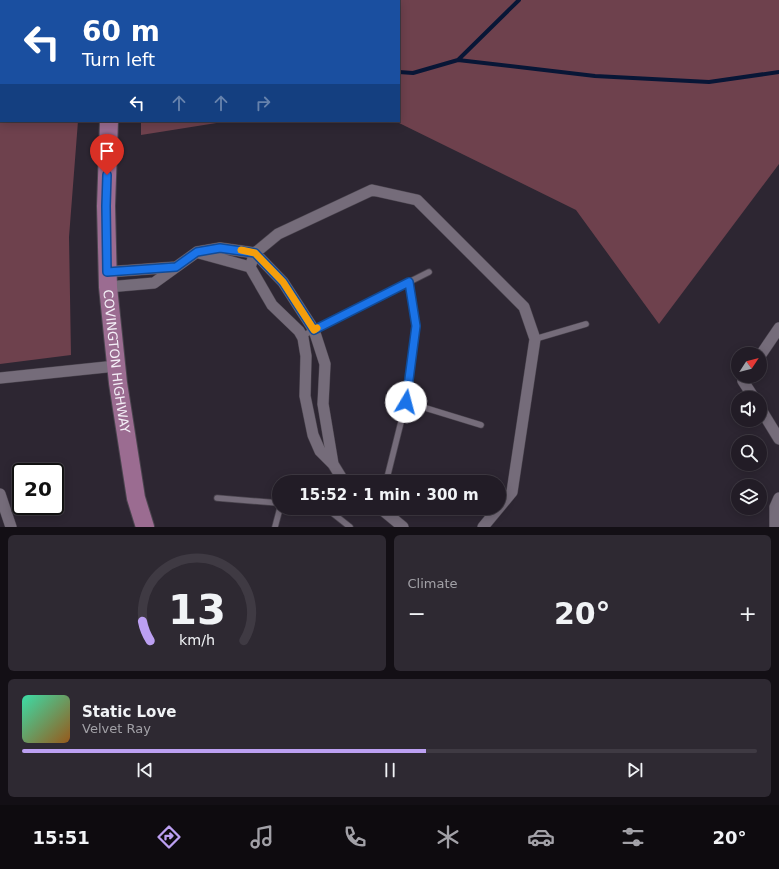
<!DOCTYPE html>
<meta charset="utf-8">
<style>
body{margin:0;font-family:"DejaVu Sans",sans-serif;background:#2e2932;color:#f1f3f6;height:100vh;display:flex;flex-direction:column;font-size:15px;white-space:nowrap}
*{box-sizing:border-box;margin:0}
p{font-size:13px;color:#a2a1a7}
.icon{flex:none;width:22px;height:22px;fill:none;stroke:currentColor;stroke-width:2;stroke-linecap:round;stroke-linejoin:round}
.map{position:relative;height:527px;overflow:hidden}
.sheet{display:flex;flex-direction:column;gap:8px;padding:8px;background:#130f15;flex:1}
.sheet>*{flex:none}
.top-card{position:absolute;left:0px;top:0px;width:400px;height:122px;box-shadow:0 2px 10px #0003,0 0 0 1px #3f3a43;background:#1a4fa0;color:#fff;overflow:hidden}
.needle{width:26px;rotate:54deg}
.controls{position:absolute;left:731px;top:347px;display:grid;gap:8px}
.controls a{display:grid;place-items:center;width:36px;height:36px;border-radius:50%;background:#221c26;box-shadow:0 2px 10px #0003,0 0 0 1px #3f3a43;font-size:20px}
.speed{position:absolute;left:12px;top:463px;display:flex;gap:8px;font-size:20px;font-weight:700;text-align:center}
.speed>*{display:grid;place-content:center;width:52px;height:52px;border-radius:50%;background:#221c26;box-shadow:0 2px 10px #0003,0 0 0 1px #3f3a43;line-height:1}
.speed .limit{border:2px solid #111;border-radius:6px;background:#fff;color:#111}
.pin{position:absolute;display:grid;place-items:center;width:34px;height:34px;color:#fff;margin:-41px -17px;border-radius:50% 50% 50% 0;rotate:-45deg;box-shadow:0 0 4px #0007}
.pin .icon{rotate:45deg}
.me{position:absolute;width:44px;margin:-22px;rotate:8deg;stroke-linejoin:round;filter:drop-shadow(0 0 3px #0008)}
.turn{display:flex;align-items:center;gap:14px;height:84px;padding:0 16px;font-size:18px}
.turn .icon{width:52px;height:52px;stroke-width:2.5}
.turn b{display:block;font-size:28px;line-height:34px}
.lanes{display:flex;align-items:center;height:38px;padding:0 16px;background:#0003;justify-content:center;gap:20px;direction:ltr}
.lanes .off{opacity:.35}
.big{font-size:30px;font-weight:800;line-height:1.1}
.sheet .card{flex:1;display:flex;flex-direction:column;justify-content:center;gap:6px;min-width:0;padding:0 14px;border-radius:6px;background:#2e2932}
.sheet .dial{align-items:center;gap:0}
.dial svg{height:104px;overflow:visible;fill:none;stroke:#3f3a43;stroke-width:7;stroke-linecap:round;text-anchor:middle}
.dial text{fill:#f1f3f6;stroke:none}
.song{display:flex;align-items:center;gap:12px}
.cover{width:48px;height:48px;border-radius:6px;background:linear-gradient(135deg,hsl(160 70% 55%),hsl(30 70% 35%))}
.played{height:4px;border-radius:2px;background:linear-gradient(90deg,#bca0f2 55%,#3f3a43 55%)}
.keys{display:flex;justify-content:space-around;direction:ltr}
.heat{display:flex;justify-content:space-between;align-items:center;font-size:22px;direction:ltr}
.sheet .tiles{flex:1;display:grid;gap:8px;grid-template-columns:1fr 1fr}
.card:last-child{grid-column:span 2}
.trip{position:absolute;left:272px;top:475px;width:234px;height:40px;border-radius:20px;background:#221c26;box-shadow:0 2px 10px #0003,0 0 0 1px #3f3a43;font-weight:800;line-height:40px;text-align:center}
.dock{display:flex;height:64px;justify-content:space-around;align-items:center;background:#0e0b0f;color:#a2a1a7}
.dock .icon{width:28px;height:28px}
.dock .selected{color:#bca0f2}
.dock b{font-size:18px;color:#f1f3f6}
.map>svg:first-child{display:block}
.forest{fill:#6e414d}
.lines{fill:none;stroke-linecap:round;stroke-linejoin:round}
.stream{stroke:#081636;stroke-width:4}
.lane-casing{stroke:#4b454f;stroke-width:7}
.street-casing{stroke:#4b454f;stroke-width:12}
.primary-casing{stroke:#4b454f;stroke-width:20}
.lane{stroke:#756c7a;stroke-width:5.5}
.street{stroke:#756c7a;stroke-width:11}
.primary{stroke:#9b6c91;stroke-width:18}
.route-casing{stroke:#114b97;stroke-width:10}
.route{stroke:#1a73e8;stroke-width:7}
.slow{stroke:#f59e0b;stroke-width:7}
.labels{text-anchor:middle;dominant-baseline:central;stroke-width:4;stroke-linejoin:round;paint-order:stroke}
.street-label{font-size:13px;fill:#f4eff7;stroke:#2d2632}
</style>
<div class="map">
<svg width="779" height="527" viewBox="0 0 779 527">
<rect width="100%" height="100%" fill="#2d2632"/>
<!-- forest -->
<path class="forest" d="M 144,0 L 779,0 L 779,164 L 659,324 L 576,210 L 395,121 L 399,121 L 399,1 L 144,1 Z
M 0,54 L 1,54 L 1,121 L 78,121 L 69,237 L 71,355 L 0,364 Z
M 141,121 L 229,121 L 141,135 Z"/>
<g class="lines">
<!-- stream -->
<path class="stream" d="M 458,60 L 595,76 L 709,82 L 779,72
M 399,72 L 413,73 L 458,60 L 519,0
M 0,85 L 1,86"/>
<defs>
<path id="lane" d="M 302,336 L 429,272
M 535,339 L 586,324
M 406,402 L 481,425
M 386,482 L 406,402 L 417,326 L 409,282
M 217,498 L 279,503
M 326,508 L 350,527
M 275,527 L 280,508"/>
<path id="street" d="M 199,253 L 250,267 L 272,305 L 299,331 L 303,338 L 306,356 L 305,396 L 313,435 L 320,451 L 333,464 L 344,482
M 250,267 L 255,253 L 278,234 L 372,190 L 417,200 L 524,307 L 535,339 L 512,492 L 483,527
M 107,272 L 176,267
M 108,287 L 154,283 L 197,252 L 220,248 L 255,253 L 283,282 L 314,330 L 325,364 L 323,404 L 333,464
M 760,356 L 779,328
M 746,376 L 743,381 L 754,398
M 0,378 L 116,366
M 760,408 L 779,439
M 0,494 L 11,527
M 380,508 L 403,527
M 775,527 L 775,507 L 779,498"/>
<g id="primary">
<path d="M 115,1 L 115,0"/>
<path id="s1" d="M 109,121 L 106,206 L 108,287 L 118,383 L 136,498 L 145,527"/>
</g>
</defs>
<!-- lane casing -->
<use href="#lane" class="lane-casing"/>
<!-- street casing -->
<use href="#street" class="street-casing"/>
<!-- primary casing -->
<use href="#primary" class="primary-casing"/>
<!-- lane -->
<use href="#lane" class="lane"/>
<!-- street -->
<use href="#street" class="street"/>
<!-- primary -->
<use href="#primary" class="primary"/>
</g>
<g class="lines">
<defs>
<path id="route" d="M 107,175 L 106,206 L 107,272 L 176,267 L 197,252 L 220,248 L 255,253 L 283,282 L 314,330 L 409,282 L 416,326 L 406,402"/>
</defs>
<!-- route casing -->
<use href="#route" class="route-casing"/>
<!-- route -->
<use href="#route" class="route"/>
<!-- slow -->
<path class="slow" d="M 241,250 L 255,253 L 283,282 L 314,330 L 317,328"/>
</g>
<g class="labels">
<!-- street labels -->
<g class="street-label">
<text stroke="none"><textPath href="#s1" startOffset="241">COVINGTON HIGHWAY</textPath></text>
</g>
</g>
</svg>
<div class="controls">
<a><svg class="needle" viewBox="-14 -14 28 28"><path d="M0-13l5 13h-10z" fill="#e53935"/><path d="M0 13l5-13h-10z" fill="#a2a1a7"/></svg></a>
<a><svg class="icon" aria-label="sound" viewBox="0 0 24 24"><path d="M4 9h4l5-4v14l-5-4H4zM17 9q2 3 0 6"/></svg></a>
<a><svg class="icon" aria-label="search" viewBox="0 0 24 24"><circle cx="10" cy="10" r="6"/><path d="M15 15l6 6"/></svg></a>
<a><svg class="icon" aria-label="layers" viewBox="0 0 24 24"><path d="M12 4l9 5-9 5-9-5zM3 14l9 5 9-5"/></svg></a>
</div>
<div class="speed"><div class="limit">20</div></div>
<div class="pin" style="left:107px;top:175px;background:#d93025"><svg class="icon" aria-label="arrive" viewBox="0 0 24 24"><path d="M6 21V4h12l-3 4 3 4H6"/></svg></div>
<svg class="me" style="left:406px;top:402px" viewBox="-20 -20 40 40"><circle r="19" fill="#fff"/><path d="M0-13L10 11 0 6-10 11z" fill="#1a73e8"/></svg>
<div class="trip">15:52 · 1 min · 300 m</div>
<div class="top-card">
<div class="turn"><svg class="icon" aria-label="left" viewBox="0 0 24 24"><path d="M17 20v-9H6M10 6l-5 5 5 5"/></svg><div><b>60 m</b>Turn left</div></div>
<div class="lanes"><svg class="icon" aria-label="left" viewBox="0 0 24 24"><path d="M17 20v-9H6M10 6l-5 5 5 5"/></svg><svg class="icon off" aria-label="ahead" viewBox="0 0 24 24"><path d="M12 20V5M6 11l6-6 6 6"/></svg><svg class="icon off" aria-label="ahead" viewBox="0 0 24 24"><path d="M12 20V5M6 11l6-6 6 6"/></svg><svg class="icon off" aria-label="right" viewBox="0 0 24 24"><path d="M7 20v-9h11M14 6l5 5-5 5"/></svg></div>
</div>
</div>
<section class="sheet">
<div class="tiles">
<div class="card dial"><svg viewBox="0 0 100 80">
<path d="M14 69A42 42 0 1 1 86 69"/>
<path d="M14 69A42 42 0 0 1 8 54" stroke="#bca0f2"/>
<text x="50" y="56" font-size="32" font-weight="700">13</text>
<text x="50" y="72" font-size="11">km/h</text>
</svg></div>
<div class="card"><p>Climate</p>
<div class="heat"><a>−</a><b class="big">20°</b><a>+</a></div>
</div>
<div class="card">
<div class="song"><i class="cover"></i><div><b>Static Love</b><p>Velvet Ray</p></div></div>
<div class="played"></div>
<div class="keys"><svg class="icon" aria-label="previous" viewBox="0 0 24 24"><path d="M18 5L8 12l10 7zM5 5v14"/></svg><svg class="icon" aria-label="pause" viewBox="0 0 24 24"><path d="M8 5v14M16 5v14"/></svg><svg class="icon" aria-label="next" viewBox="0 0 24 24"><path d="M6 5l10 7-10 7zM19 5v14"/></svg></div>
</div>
</div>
</section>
<nav class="dock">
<b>15:51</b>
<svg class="icon selected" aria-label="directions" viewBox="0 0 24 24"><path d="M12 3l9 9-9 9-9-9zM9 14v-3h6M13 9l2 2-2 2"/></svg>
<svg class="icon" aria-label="music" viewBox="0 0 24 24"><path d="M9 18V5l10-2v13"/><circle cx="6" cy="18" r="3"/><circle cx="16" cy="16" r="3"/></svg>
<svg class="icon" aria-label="phone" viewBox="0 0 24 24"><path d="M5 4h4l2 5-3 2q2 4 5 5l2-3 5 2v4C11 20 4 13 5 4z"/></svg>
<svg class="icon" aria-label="climate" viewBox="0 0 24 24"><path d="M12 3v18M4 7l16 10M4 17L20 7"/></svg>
<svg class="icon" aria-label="car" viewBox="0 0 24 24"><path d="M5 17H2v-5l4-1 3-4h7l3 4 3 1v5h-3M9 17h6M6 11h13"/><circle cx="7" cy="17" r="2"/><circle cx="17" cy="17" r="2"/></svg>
<svg class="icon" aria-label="filters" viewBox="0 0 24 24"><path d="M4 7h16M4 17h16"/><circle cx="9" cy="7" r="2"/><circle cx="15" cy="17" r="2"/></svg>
<b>20°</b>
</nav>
